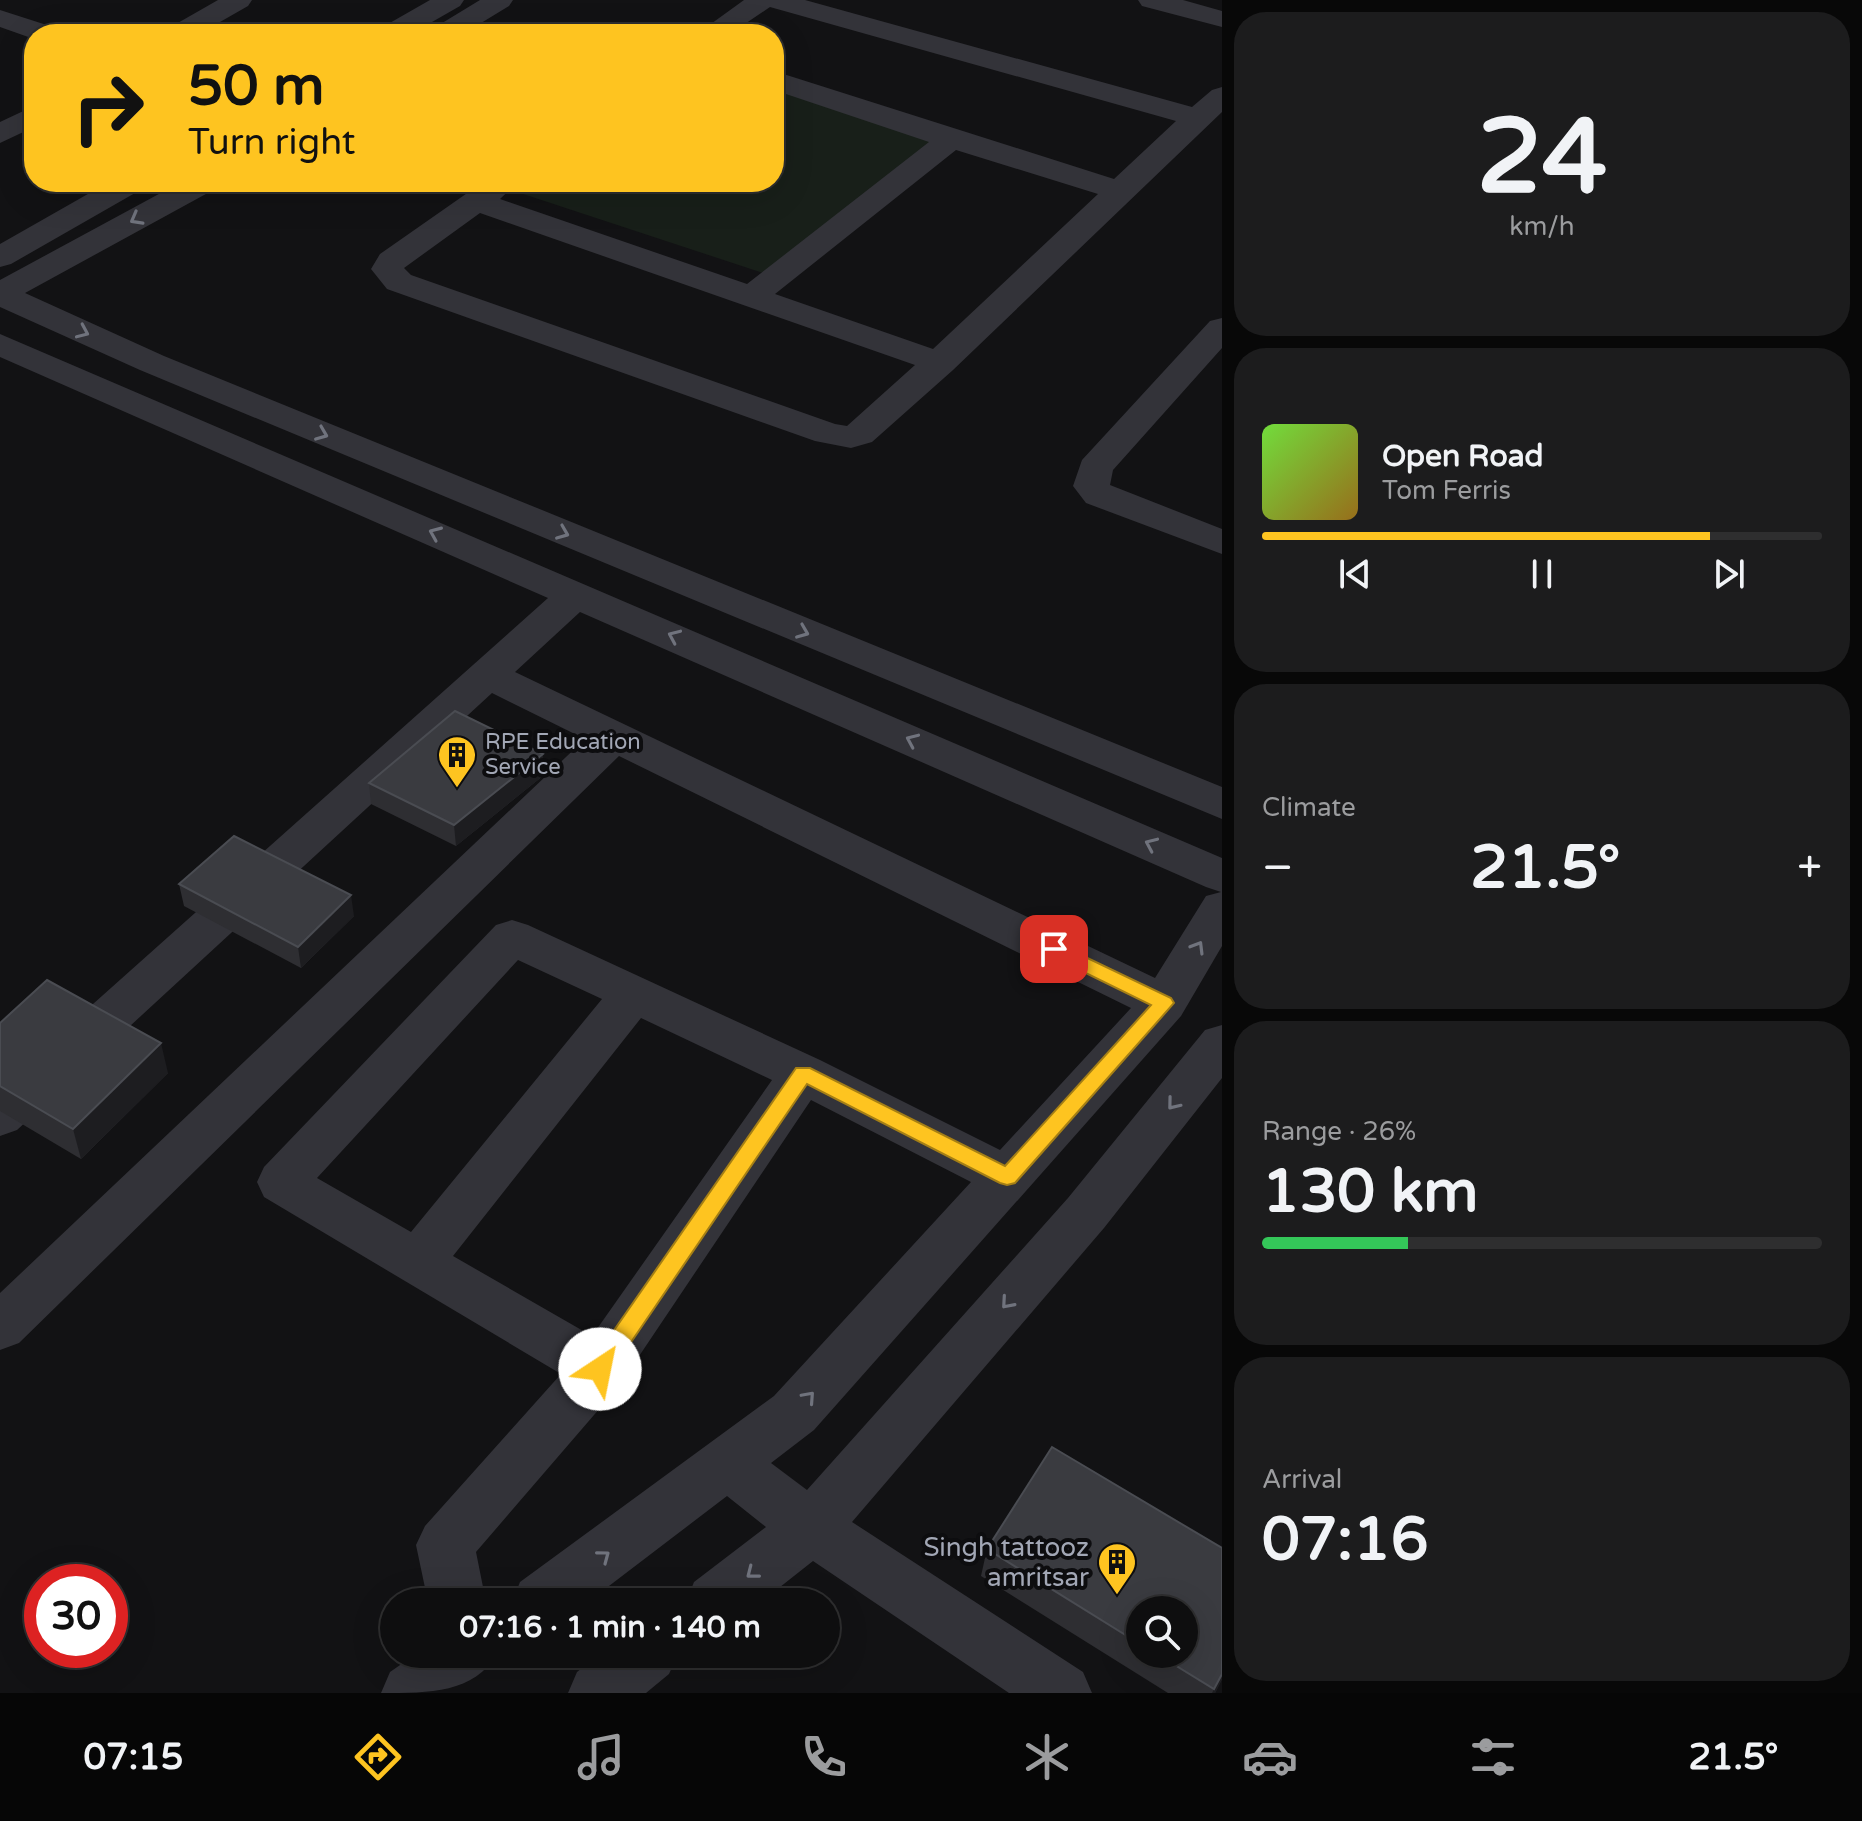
<!DOCTYPE html>
<meta charset="utf-8">
<style>
body{margin:0;font-family:"Varela Round",sans-serif;background:#1c1c1d;color:#f1f3f6;height:100vh;display:flex;flex-direction:column;font-size:30px;white-space:nowrap}
*{box-sizing:border-box;margin:0}
p{font-size:26px;color:#9b9c9e}
.icon{flex:none;width:44px;height:44px;fill:none;stroke:currentColor;stroke-width:2;stroke-linecap:round;stroke-linejoin:round}
.map{position:relative;flex:1;overflow:hidden}
.sheet{display:flex;flex-direction:column;gap:12px;padding:12px;background:#080808;width:640px}
.sheet>*{flex:none}
.hud{position:absolute;left:24px;top:24px;width:760px;height:168px;border-radius:32px;box-shadow:0 8px 32px #0002,0 0 0 2px #2e2e2f;background:#fec420;color:#111;overflow:hidden}
.controls{position:absolute;left:1126px;top:1596px;display:grid;gap:16px}
.controls a{display:grid;place-items:center;width:72px;height:72px;border-radius:50%;background:#0e0e0f;box-shadow:0 8px 32px #0002,0 0 0 2px #2e2e2f;font-size:40px}
.speed{position:absolute;left:24px;top:1564px;display:flex;gap:16px;font-size:40px;font-weight:700;text-align:center}
.speed>*{display:grid;place-content:center;width:104px;height:104px;border-radius:50%;background:#0e0e0f;box-shadow:0 8px 32px #0002,0 0 0 2px #2e2e2f;line-height:1}
.speed .limit{border:12px solid #d22;background:#fff;color:#111}
.pin{position:absolute;display:grid;place-items:center;width:68px;height:68px;color:#fff;margin:-34px;border-radius:16px;box-shadow:0 4px 12px #0006}
.me{position:absolute;width:88px;margin:-44px;rotate:34deg;stroke-linejoin:round;filter:drop-shadow(0 0 6px #0008)}
.turn{display:flex;align-items:center;gap:28px;height:168px;padding:0 32px;font-size:36px}
.turn .icon{width:104px;height:104px;stroke-width:2.5}
.turn b{display:block;font-size:56px;line-height:68px}
.big{font-size:60px;font-weight:700;line-height:1.1}
.sheet .card{flex:1;display:flex;flex-direction:column;justify-content:center;gap:12px;min-width:0;padding:0 28px;border-radius:32px;background:#1c1c1d}
.sheet .dial{align-items:center;gap:0}
.dial b{font-size:104px;line-height:1}
.song{display:flex;align-items:center;gap:24px}
.cover{width:96px;height:96px;border-radius:12px;background:linear-gradient(135deg,hsl(100 70% 55%),hsl(40 70% 35%))}
.played{height:8px;border-radius:4px;background:linear-gradient(90deg,#fec420 80%,#2e2e2f 80%)}
.keys{display:flex;justify-content:space-around;direction:ltr}
.heat{display:flex;justify-content:space-between;align-items:center;font-size:44px;direction:ltr}
.charge{height:12px;border-radius:6px;background:linear-gradient(90deg,#34c759 26%,#2e2e2f 0)}
.trip{position:absolute;left:380px;top:1588px;width:460px;height:80px;border-radius:40px;background:#0e0e0f;box-shadow:0 8px 32px #0002,0 0 0 2px #2e2e2f;font-weight:700;line-height:80px;text-align:center}
.tabs{display:flex;height:128px;justify-content:space-around;align-items:center;background:#060606;color:#9b9c9e}
.tabs .icon{width:56px;height:56px}
.tabs .current{color:#fec420}
.tabs b{font-size:36px;color:#f1f3f6}
main{display:flex;flex:1;min-height:0}
.map>svg:first-child{display:block}
.green{fill:#181f19}
.lines{fill:none;stroke-linecap:round;stroke-linejoin:round}
.minor{fill:#333339;fill-rule:evenodd}
.wall{fill:#2e2e32;fill-rule:evenodd}
.shaded-wall{fill:#1d1d20}
.building{fill:#3a3b40;stroke:#4a4c52;stroke-width:2}
.oneway{stroke:#70737d}
.route{fill:#fec420;stroke:#a57f15;stroke-width:2}
.labels{text-anchor:middle;dominant-baseline:central;stroke-width:8;stroke-linejoin:round;paint-order:stroke}
.poi-label{font-size:22px;fill:#a2a7b5;stroke:#0d0d0f;text-anchor:start}
.near-poi-label{font-size:26px;fill:#a2a7b5;stroke:#0d0d0f;text-anchor:end}
</style>
<main>
<div class="map">
<svg width="1222" height="1693" viewBox="0 0 1222 1693">
<rect width="100%" height="100%" fill="#121214"/>
<!-- green -->
<path class="green" d="M 774,89 L 935,143 L 763,273 L 508,189 L 518,182 L 774,182 Z"/>
<g class="lines">
<!-- minor -->
<path class="minor" d="M 218,0 L 252,0 L 248,6 L 199,34 L 165,34 L 169,28 Z
M 430,0 L 464,0 L 460,6 L 411,34 L 377,34 L 381,28 Z
M 480,0 L 513,0 L 509,6 L 463,34 L 430,34 L 434,28 Z
M 744,0 L 805,0 L 1192,107 L 1212,90 L 1222,87 L 1222,112 L 953,370 L 872,442 L 851,448 L 815,441 L 387,289 L 371,269 L 380,254 L 483,182 L 518,182 L 500,199 L 747,284 L 929,142 L 774,90 L 774,71 L 1114,179 L 1176,121 L 770,7 L 730,34 L 697,34 ZM 956,150 L 1098,194 L 933,349 L 775,294 ZM 480,213 L 915,365 L 847,426 L 835,424 L 411,275 L 404,268 Z
M 1138,0 L 1183,0 L 1222,11 L 1222,27 L 1142,6 Z
M 0,10 L 56,28 L 60,34 L 34,34 L 34,39 L 0,27 Z
M 34,106 L 34,127 L 0,143 L 0,122 Z
M 109,182 L 146,182 L 142,189 L 11,264 L 0,267 L 0,244 Z
M 181,182 L 219,182 L 215,189 L 25,293 L 164,356 L 1222,787 L 1222,819 L 140,370 L 0,307 L 0,280 Z
M 1222,318 L 1222,348 L 1113,470 L 1110,485 L 1222,529 L 1222,554 L 1086,503 L 1073,486 L 1082,460 L 1210,321 Z
M 0,334 L 1222,858 L 1222,946 L 1181,1016 L 814,1430 L 771,1463 L 807,1490 L 1068,1198 L 1205,1030 L 1222,1025 L 1222,1078 L 1104,1228 L 852,1522 L 1083,1672 L 1092,1693 L 1009,1693 L 813,1561 L 761,1602 L 686,1602 L 694,1582 L 766,1527 L 727,1496 L 588,1602 L 512,1602 L 520,1582 L 774,1396 L 971,1182 L 811,1100 L 619,1386 L 476,1552 L 486,1602 L 428,1602 L 416,1545 L 425,1526 L 561,1374 L 264,1197 L 257,1182 L 264,1167 L 496,925 L 512,920 L 528,925 L 820,1060 L 1000,1150 L 1131,1008 L 619,756 L 19,1343 L 0,1350 L 0,1293 L 585,739 L 492,693 L 17,1130 L 0,1136 L 0,1087 L 548,598 L 0,357 ZM 580,612 L 1206,887 L 1221,892 L 1206,896 L 1155,978 L 515,672 ZM 518,960 L 602,999 L 411,1232 L 317,1178 ZM 641,1018 L 772,1080 L 592,1336 L 453,1256 Z
M 416,1654 L 497,1654 C 474,1693 430,1693 381,1693 L 390,1672 Z
M 600,1654 L 678,1654 L 669,1674 L 646,1693 L 568,1693 L 577,1672 Z"/>
</g>
<!-- wall -->
<path class="wall" d="M 544,775 L 456,846 L 371,804 L 369,783 Z
M 179,884 L 354,916 L 301,968 L 184,906 Z
M 0,1023 L 168,1073 L 81,1159 L 0,1111 Z
M 1052,1447 L 1222,1548 L 1222,1679 L 1215,1693 L 1168,1693 L 981,1576 L 987,1549 ZM 1140,1610 L 1184,1610 L 1184,1654 L 1140,1654 Z"/>
<!-- shaded-wall -->
<path class="shaded-wall" d="M 543,754 L 544,775 L 456,846 L 454,825 Z
M 351,895 L 354,916 L 301,968 L 298,947 Z
M 161,1043 L 168,1073 L 81,1159 L 73,1129 Z
M 1222,1674 L 1222,1679 L 1215,1693 L 1212,1693 Z"/>
<!-- building -->
<path class="building" d="M 455,711 L 543,754 L 454,825 L 369,783 Z
M 234,836 L 351,895 L 298,947 L 179,884 Z
M 47,980 L 161,1043 L 73,1129 L 0,1086 L 0,1023 Z
M 1052,1447 L 1222,1548 L 1222,1674 L 1214,1689 L 1157,1654 L 1184,1654 L 1184,1610 L 1140,1610 L 1140,1644 L 987,1549 Z"/>
<!-- one-way arrows -->
<defs><path id="oneway-chevron" d="M-2-3.5L2.5 0L-2 3.5" fill="none" stroke-width="1.6" stroke-linecap="round" stroke-linejoin="round" transform="scale(2)"/></defs>
<g class="oneway">
<use href="#oneway-chevron" transform="translate(136 219) rotate(151)"/>
<use href="#oneway-chevron" transform="translate(83 332) rotate(24)"/>
<use href="#oneway-chevron" transform="translate(322 434) rotate(22)"/>
<use href="#oneway-chevron" transform="translate(435 533) rotate(-157)"/>
<use href="#oneway-chevron" transform="translate(563 533) rotate(22)"/>
<use href="#oneway-chevron" transform="translate(803 632) rotate(22)"/>
<use href="#oneway-chevron" transform="translate(674 636) rotate(-156)"/>
<use href="#oneway-chevron" transform="translate(912 740) rotate(-156)"/>
<use href="#oneway-chevron" transform="translate(1151 844) rotate(-156)"/>
<use href="#oneway-chevron" transform="translate(1198 947) rotate(-59)"/>
<use href="#oneway-chevron" transform="translate(1173 1104) rotate(129)"/>
<use href="#oneway-chevron" transform="translate(1007 1303) rotate(131)"/>
<use href="#oneway-chevron" transform="translate(809 1397) rotate(-48)"/>
<use href="#oneway-chevron" transform="translate(604 1556) rotate(-37)"/>
<use href="#oneway-chevron" transform="translate(752 1573) rotate(142)"/>
</g>
<!-- route -->
<path class="route" d="M 1054,942 L 1171,998 L 1174,1003 L 1015,1183 L 1007,1185 L 1000,1183 L 807,1084 L 608,1376 L 600,1379 L 592,1376 L 589,1369 L 592,1362 L 796,1068 L 810,1068 L 1005,1166 L 1151,1005 L 1047,954 L 1045,949 Z"/>
<!-- icons -->
<defs>
<symbol id="building-pin" viewBox="-11 -11 22 30"><path d="M0 17L-7.5 6A9.5 9.5 0 1 1 7.5 6Z" fill="#fec420" stroke="#0d0d0f"/><path d="M-4-6H4V6H1V3H-1V6H-4ZM-2.5-4.3h1.7v1.8h-1.7ZM.8-4.3h1.7v1.8H.8ZM-2.5-1h1.7V.8h-1.7ZM.8-1h1.7V.8H.8Z" fill="#111"/></symbol>
</defs>
<g fill-rule="evenodd">
<use href="#building-pin" x="435" y="733" width="44" height="60"/>
<use href="#building-pin" x="1095" y="1540" width="44" height="60"/>
</g>
<g class="labels">
<!-- poi labels -->
<g class="poi-label">
<text x="485" y="742">RPE Education<tspan x="485" dy="25">Service</tspan></text>
</g>
<!-- near-poi labels -->
<g class="near-poi-label">
<text x="1089" y="1547">Singh tattooz<tspan x="1089" dy="30">amritsar</tspan></text>
</g>
</g>
</svg>
<div class="controls">
<a><svg class="icon" aria-label="search" viewBox="0 0 24 24"><circle cx="10" cy="10" r="6"/><path d="M15 15l6 6"/></svg></a>
</div>
<div class="speed"><div class="limit">30</div></div>
<div class="pin" style="left:1054px;top:949px;background:#d93025"><svg class="icon" aria-label="arrive" viewBox="0 0 24 24"><path d="M6 21V4h12l-3 4 3 4H6"/></svg></div>
<svg class="me" style="left:600px;top:1369px" viewBox="-20 -20 40 40"><circle r="19" fill="#fff"/><path d="M0-13L10 11 0 6-10 11z" fill="#fec420"/></svg>
<div class="trip">07:16 · 1 min · 140 m</div>
<div class="hud">
<div class="turn"><svg class="icon" aria-label="right" viewBox="0 0 24 24"><path d="M7 20v-9h11M14 6l5 5-5 5"/></svg><div><b>50 m</b>Turn right</div></div>
</div>
</div>
<section class="sheet">
<div class="card dial"><b>24</b><p>km/h</p></div>
<div class="card">
<div class="song"><i class="cover"></i><div><b>Open Road</b><p>Tom Ferris</p></div></div>
<div class="played"></div>
<div class="keys"><svg class="icon" aria-label="previous" viewBox="0 0 24 24"><path d="M18 5L8 12l10 7zM5 5v14"/></svg><svg class="icon" aria-label="pause" viewBox="0 0 24 24"><path d="M8 5v14M16 5v14"/></svg><svg class="icon" aria-label="next" viewBox="0 0 24 24"><path d="M6 5l10 7-10 7zM19 5v14"/></svg></div>
</div>
<div class="card"><p>Climate</p>
<div class="heat"><a>−</a><b class="big">21.5°</b><a>+</a></div>
</div>
<div class="card"><p>Range · 26%</p><b class="big">130 km</b><div class="charge"></div></div>
<div class="card"><p>Arrival</p><b class="big">07:16</b></div>
</section>
</main>
<nav class="tabs">
<b>07:15</b>
<svg class="icon current" aria-label="directions" viewBox="0 0 24 24"><path d="M12 3l9 9-9 9-9-9zM9 14v-3h6M13 9l2 2-2 2"/></svg>
<svg class="icon" aria-label="music" viewBox="0 0 24 24"><path d="M9 18V5l10-2v13"/><circle cx="6" cy="18" r="3"/><circle cx="16" cy="16" r="3"/></svg>
<svg class="icon" aria-label="phone" viewBox="0 0 24 24"><path d="M5 4h4l2 5-3 2q2 4 5 5l2-3 5 2v4C11 20 4 13 5 4z"/></svg>
<svg class="icon" aria-label="climate" viewBox="0 0 24 24"><path d="M12 3v18M4 7l16 10M4 17L20 7"/></svg>
<svg class="icon" aria-label="car" viewBox="0 0 24 24"><path d="M5 17H2v-5l4-1 3-4h7l3 4 3 1v5h-3M9 17h6M6 11h13"/><circle cx="7" cy="17" r="2"/><circle cx="17" cy="17" r="2"/></svg>
<svg class="icon" aria-label="filters" viewBox="0 0 24 24"><path d="M4 7h16M4 17h16"/><circle cx="9" cy="7" r="2"/><circle cx="15" cy="17" r="2"/></svg>
<b>21.5°</b>
</nav>
